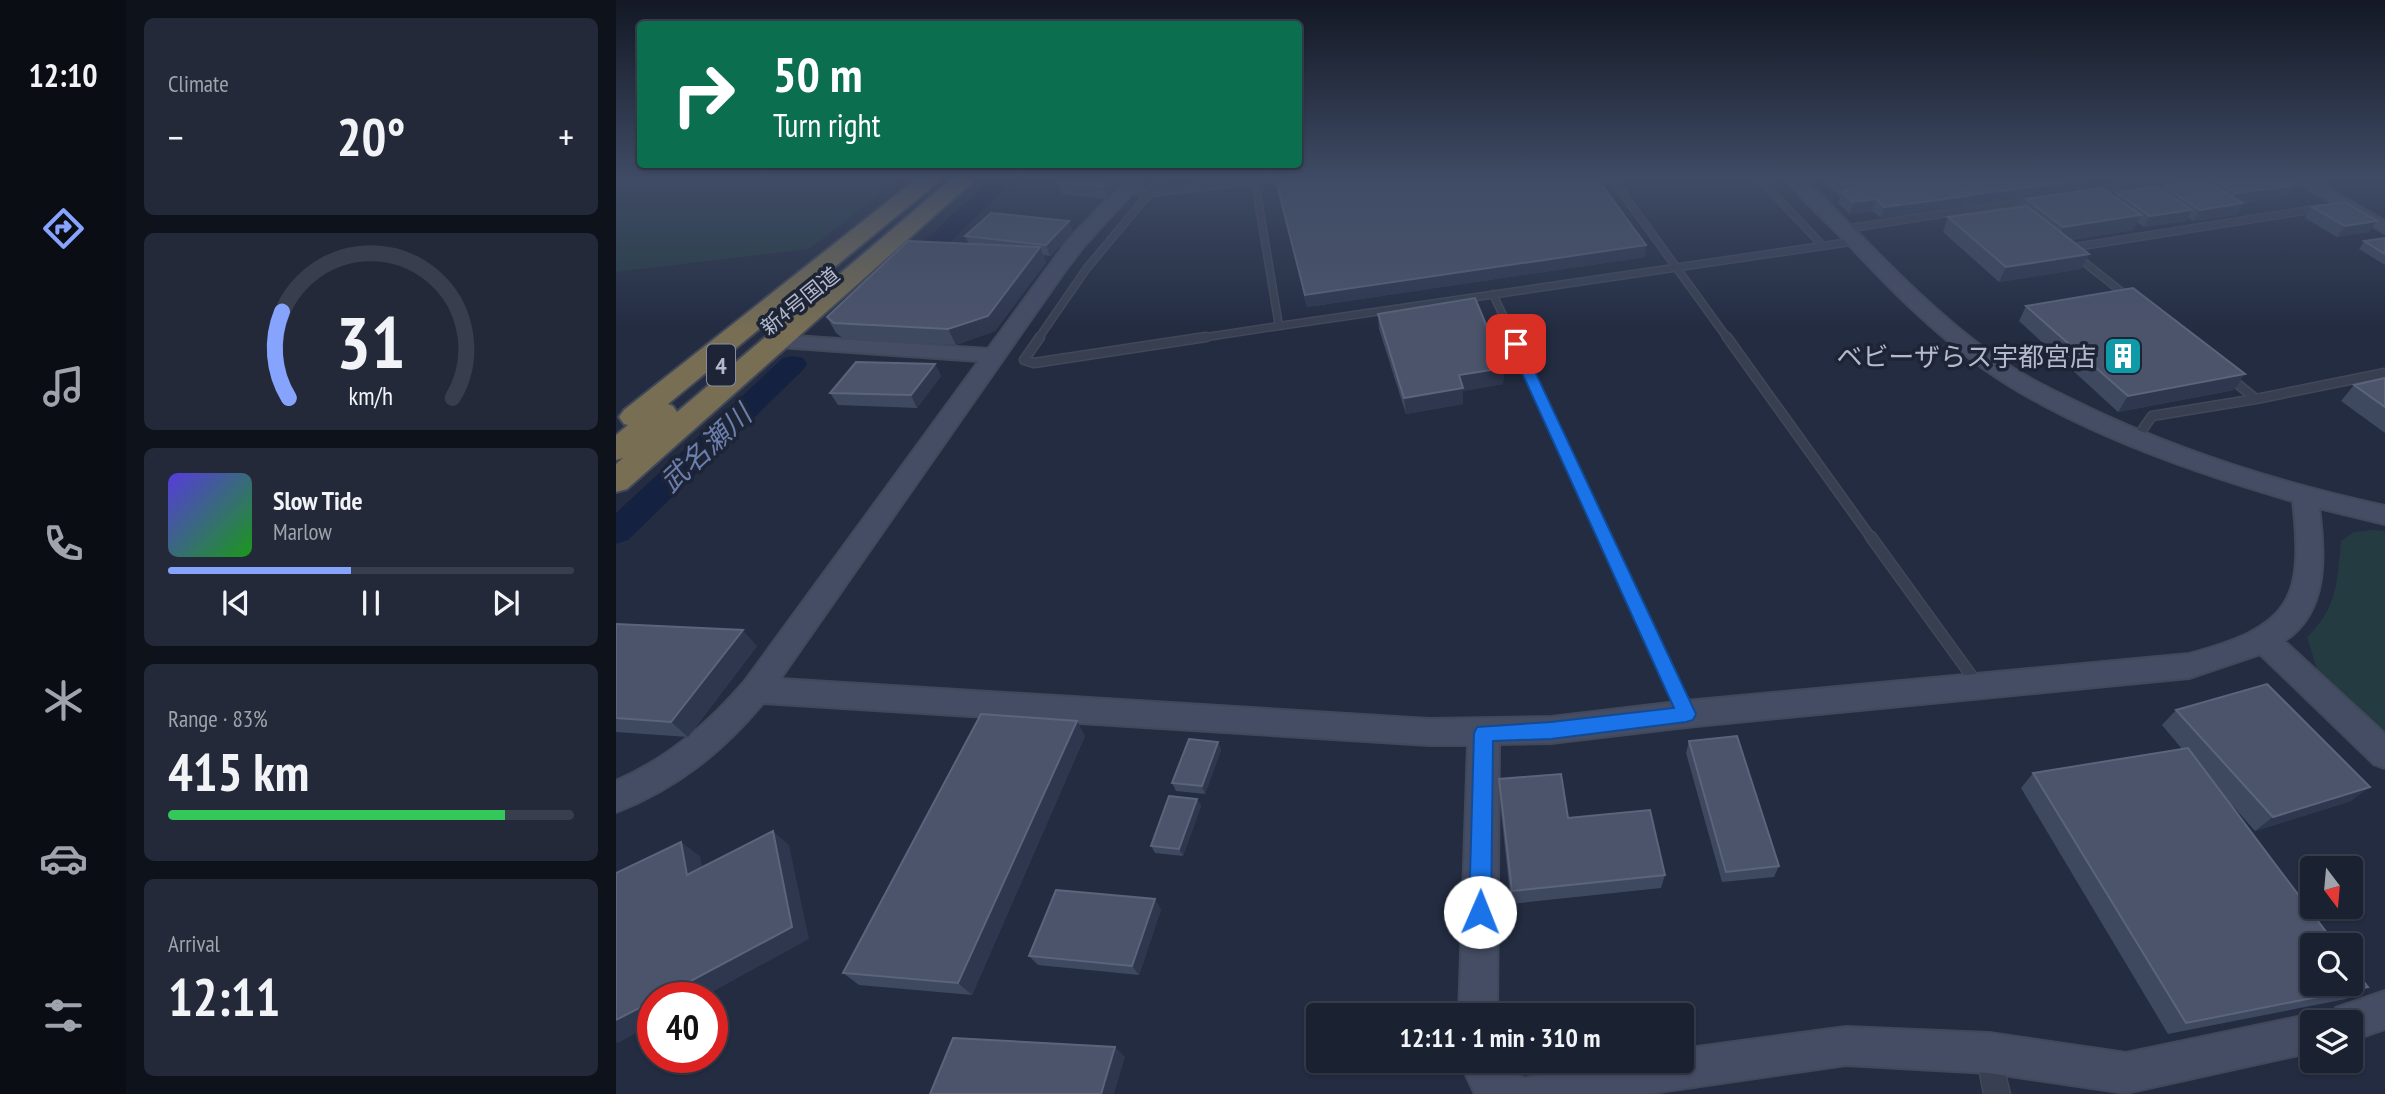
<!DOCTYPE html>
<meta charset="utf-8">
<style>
body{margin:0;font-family:"PT Sans Narrow","Noto Sans JP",sans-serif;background:#232939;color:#f1f3f6;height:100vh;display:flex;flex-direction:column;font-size:26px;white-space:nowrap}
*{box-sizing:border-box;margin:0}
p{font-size:23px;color:#9fa3ab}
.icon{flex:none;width:38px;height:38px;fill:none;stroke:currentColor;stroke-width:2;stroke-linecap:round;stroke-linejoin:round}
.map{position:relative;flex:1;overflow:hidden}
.details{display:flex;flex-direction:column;gap:18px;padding:18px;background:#0e121b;width:490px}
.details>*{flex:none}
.top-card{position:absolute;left:21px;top:21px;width:665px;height:147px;border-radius:7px;box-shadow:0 2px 5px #0004,0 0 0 2px #383e4d;background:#0b6e4f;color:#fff;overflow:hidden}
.needle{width:46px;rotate:164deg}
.tools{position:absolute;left:1684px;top:856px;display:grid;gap:14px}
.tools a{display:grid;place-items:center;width:63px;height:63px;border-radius:7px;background:#1a2131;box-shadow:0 2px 5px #0004,0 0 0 2px #383e4d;font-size:35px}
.speed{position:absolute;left:21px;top:982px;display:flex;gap:14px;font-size:35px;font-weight:700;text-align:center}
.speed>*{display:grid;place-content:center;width:91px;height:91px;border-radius:50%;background:#1a2131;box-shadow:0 2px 5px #0004,0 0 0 2px #383e4d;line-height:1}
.speed .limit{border:10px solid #d22;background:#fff;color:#111}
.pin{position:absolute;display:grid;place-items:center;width:60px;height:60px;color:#fff;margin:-30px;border-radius:14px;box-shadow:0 4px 10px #0006}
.me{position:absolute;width:77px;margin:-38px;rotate:1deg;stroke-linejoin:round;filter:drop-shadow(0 0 5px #0008)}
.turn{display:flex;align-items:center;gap:24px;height:147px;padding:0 21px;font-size:32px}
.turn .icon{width:91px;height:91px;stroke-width:2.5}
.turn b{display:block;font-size:49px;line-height:60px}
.big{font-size:52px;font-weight:600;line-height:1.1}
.details .card{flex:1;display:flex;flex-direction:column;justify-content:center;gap:10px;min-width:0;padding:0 24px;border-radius:10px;background:#232939}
.details .dial{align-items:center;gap:0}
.dial svg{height:182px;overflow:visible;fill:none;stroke:#383e4d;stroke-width:7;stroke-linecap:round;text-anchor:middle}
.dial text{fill:#f1f3f6;stroke:none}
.song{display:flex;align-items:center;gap:21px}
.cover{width:84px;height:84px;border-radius:10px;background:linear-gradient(135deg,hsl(250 70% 55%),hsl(120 70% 35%))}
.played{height:7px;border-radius:4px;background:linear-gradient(90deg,#86a4fe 45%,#383e4d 45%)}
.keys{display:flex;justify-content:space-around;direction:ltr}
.heat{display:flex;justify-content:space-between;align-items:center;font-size:38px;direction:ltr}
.charge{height:10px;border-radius:5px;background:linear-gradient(90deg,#34c759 83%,#383e4d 0)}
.trip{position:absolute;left:690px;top:1003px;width:388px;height:70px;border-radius:7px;background:#1a2131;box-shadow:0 2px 5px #0004,0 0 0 2px #383e4d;font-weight:600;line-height:70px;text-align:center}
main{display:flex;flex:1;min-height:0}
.tab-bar{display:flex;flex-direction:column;width:126px;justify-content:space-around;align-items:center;background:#0a0d14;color:#9fa3ab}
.tab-bar .icon{width:49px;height:49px}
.tab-bar .on{color:#86a4fe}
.tab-bar b{font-size:32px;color:#f1f3f6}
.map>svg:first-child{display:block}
.green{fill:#253b42}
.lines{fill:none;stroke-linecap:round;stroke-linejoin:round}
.river{fill:#152140;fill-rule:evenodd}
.lane-far2-casing{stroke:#41485a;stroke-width:9}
.lane-far1-casing{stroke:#41485a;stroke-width:11}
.lane-casing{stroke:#41485a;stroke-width:13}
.street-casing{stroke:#41485a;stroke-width:3}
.secondary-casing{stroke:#41485a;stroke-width:4}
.highway-casing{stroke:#404758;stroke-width:4}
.lane-far2{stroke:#383f51;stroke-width:6}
.lane-far1{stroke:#383f51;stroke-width:8}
.lane{stroke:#383f51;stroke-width:10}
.street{fill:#383f51;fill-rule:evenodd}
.secondary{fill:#454d64;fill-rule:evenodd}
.highway{fill:#776e54;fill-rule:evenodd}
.wall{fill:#3e485f}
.shaded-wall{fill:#2e374e}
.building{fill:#4b546b;stroke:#5b647a;stroke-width:2}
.route{fill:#1a73e8;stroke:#114b97;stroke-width:2}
.labels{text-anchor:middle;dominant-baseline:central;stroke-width:7;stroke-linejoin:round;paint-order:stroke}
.far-street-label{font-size:21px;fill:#b4bacb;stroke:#1d2436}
.shield{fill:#1d2436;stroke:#878d9e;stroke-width:2}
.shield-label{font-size:24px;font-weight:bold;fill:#b4bacb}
.poi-label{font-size:26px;fill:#b4bacb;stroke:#1d2436;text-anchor:end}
.water-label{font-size:28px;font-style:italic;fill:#6b7eac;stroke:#1d2436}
</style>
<main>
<nav class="tab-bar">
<b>12:10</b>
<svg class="icon on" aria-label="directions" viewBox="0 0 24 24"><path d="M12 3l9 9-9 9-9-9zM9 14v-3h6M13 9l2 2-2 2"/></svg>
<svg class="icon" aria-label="music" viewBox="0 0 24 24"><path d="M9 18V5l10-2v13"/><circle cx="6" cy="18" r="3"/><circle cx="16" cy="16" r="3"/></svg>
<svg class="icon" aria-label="phone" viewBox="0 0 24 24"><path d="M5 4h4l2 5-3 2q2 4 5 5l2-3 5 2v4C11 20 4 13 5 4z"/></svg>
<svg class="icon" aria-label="climate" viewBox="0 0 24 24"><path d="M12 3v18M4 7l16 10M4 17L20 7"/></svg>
<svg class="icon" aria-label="car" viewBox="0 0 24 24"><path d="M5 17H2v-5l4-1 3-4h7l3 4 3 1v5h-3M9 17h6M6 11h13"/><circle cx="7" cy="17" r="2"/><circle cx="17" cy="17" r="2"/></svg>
<svg class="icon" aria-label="filters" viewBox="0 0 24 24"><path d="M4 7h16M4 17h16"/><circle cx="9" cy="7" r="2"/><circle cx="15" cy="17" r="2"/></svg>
</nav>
<section class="details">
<div class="card"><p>Climate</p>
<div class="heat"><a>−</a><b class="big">20°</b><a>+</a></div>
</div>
<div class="card dial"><svg viewBox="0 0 100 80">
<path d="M14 69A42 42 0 1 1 86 69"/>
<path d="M14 69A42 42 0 0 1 11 31" stroke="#86a4fe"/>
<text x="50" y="56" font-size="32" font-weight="700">31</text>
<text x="50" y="72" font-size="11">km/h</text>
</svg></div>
<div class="card">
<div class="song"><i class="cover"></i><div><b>Slow Tide</b><p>Marlow</p></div></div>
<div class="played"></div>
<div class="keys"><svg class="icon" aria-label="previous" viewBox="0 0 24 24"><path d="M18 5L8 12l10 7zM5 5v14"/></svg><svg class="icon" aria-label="pause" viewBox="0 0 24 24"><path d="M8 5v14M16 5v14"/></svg><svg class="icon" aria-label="next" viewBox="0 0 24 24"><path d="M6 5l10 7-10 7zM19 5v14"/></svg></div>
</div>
<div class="card"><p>Range · 83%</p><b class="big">415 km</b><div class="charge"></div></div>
<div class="card"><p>Arrival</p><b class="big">12:11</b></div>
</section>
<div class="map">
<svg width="1769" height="1094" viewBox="0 0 1769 1094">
<rect width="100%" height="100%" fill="#232c41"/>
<!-- green -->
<path class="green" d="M 0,177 L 286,177 L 193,249 L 0,272 Z
M 1757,530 L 1769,531 L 1769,742 L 1705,682 L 1691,637 C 1722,607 1721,581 1725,541 L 1738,532 Z"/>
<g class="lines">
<!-- river -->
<path class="river" d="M 377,177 L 401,177 L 297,278 L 288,280 L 279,278 L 276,273 L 279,268 Z
M 177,356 L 187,358 L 191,364 L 187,370 L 12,540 L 0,544 L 0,513 L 167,358 Z"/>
<defs>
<path id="lane-far2" d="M 667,177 L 639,181 L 663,326 L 1241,241
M 995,177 L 1112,339
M 1142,177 L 1207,246
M 1450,177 L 1470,191
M 511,190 L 533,193 L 639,181
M 1476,191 L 1577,177
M 1229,229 L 1421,199
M 1453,248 L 1706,208
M 1459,255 L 1511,296
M 877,294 L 898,339
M 422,339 L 471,268 L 547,177
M 578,339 L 663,326"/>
<path id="lane-far1" d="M 424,337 L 408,360 L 418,363 L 590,337
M 897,337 L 990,539
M 1111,337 L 1256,539
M 1613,377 L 1640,399 L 1769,373
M 1520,439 L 1536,416 L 1640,399"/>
<path id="lane" d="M 989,537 L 1070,713
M 1255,537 L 1360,682"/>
<path id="street" d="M 1373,1040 L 1382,1044 L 1394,1094 L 1368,1094 L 1360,1053 L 1364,1044 Z"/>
<path id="secondary" d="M 513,177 L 531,177 L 467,247 L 448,272 L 164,679 L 813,719 L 935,717 L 1070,701 L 1573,654 C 1672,627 1689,604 1677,501 C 1576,472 1453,429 1367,368 C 1318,333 1275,290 1234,246 C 1213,224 1187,202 1169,177 L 1187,177 C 1249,239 1308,306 1380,357 C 1409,378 1442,393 1473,408 C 1568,453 1667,484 1769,506 L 1769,524 L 1703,508 C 1709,554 1713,612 1668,641 L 1769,734 L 1769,768 L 1758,764 L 1644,654 L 1573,678 L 1070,727 L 935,743 L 883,744 L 881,1015 L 843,1015 L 852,745 L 813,745 L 147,703 C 106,752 60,789 0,812 L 0,781 C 52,758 92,724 129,681 L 363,361 L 163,347 L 156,345 L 152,341 L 156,337 L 163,335 L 372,349 L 453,239 Z
M 1671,177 L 1692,177 L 1769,221 L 1769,233 Z
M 1769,991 L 1769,1029 L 1734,1041 L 1734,1022 L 1715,1022 L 1720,1008 Z
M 1696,1014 L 1711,1022 L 1696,1022 L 1696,1052 L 1510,1093 L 1373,1073 L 1230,1065 L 1029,1094 L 859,1094 L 843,1060 L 884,1060 L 891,1071 L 909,1078 L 995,1060 L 1066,1060 L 1066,1049 L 1230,1027 L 1373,1033 L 1510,1053 Z"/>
<path id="highway" d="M 303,177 L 328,177 L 52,404 L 57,406 L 61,412 L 338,177 L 362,177 L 11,489 L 0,492 L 0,464 L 7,458 L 0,460 L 0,435 L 12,425 L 8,424 L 3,417 L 8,410 Z"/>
</defs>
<!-- lane-far2 casing -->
<use href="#lane-far2" class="lane-far2-casing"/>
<!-- lane-far1 casing -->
<use href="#lane-far1" class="lane-far1-casing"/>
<!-- lane casing -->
<use href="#lane" class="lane-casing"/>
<!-- street casing -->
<use href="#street" class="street-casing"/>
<!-- secondary casing -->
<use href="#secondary" class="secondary-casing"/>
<!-- highway casing -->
<use href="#highway" class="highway-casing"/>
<!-- lane-far2 -->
<use href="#lane-far2" class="lane-far2"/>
<!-- lane-far1 -->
<use href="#lane-far1" class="lane-far1"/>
<!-- lane -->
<use href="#lane" class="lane"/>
<!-- street -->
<use href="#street" class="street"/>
<!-- secondary -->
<use href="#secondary" class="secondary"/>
<!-- highway -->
<use href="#highway" class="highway"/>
</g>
<!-- wall -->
<path class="wall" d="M 512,177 L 491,199 L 446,194 L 442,183 Z
M 659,177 L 1030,245 L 1029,257 L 691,307 Z
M 1203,177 L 1455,177 L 1459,181 L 1454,192 L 1350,206 L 1348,205 L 1347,207 L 1265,218 L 1256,211 L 1234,214 L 1222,203 L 1224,197 Z
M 1596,178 L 1680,185 L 1673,196 L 1626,203 L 1627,203 L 1620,215 L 1577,221 L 1571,217 L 1570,221 L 1528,227 L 1521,222 L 1517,230 L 1455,240 L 1465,269 L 1383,282 L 1327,232 L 1332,217 L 1407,206 L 1410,199 L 1499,197 L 1501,193 L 1545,189 L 1547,186 L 1593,182 Z
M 1696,207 L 1761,221 L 1753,232 L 1721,237 L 1689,218 Z
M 457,233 L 434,256 L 427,255 L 430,262 L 379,331 L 340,345 L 228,339 L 220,333 L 211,317 L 353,244 L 349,236 Z
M 1769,238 L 1769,265 L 1743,249 L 1748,241 Z
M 1410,306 L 1618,390 L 1502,412 L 1403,321 Z
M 762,314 L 888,368 L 887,384 L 847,391 L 847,404 L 790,414 L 763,329 Z
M 319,364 L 325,376 L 301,408 L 222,405 L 214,393 Z
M 1769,378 L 1769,433 L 1725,401 L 1738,385 Z
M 0,624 L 141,646 L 72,737 L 0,732 Z
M 1560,710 L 1735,801 L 1639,831 L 1608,796 L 1752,987 L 1730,999 L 1552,1034 L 1405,788 L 1417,773 L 1566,749 L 1546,725 Z
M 469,736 L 356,995 L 243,985 L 227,973 Z
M 1073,741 L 1163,866 L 1158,877 L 1106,882 L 1070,753 Z
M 602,742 L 605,750 L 589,794 L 560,791 L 556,783 Z
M 883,779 L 1049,875 L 1045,888 L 895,904 L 883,794 Z
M 581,799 L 585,806 L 567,856 L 539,853 L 535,846 Z
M 545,909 L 523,975 L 422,965 L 413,956 Z"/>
<!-- shaded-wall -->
<path class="shaded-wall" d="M 498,177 L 512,177 L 491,199 L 487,187 Z
M 1459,181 L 1454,192 L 1350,206 L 1354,195 Z
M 1680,185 L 1673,196 L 1614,204 L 1620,193 Z
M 1351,196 L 1347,207 L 1265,218 L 1268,207 Z
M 1260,199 L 1256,211 L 1234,214 L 1237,202 Z
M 1627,203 L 1620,215 L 1577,221 L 1584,210 Z
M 1576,210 L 1570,221 L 1528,227 L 1534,216 Z
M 1525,215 L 1517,230 L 1440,242 L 1447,227 Z
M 453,221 L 457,233 L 434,256 L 430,245 Z
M 1761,221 L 1753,232 L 1721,237 L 1729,226 Z
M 1030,245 L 1029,257 L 691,307 L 689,295 Z
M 424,247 L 430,262 L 379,331 L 340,345 L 332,329 Z
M 1473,254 L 1465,269 L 1383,282 L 1390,267 Z
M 319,364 L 325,376 L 301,408 L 295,395 Z
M 888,368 L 887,384 L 847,391 L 847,404 L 790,414 L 788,398 L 843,375 Z
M 1629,374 L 1618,390 L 1502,412 L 1512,396 Z
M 127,630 L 141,646 L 72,737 L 55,722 Z
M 461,721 L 469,736 L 356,995 L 342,983 Z
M 602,742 L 605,750 L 589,794 L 586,786 Z
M 1754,787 L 1735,801 L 1639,831 L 1657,817 Z
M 581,799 L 585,806 L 567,856 L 563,849 Z
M 157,831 L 173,845 L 193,939 L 85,998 L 43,998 Z
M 65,842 L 84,856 L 90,888 L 71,875 Z
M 539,899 L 545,909 L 523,975 L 516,966 Z
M 37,1001 L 37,1024 L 2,1043 L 0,1042 L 0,1020 Z
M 499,1047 L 509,1057 L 498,1094 L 485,1094 Z"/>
<!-- building -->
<path class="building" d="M 448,177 L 498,177 L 487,187 L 442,183 Z
M 659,177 L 980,177 L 1030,245 L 689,295 Z
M 1218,177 L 1329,177 L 1351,196 L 1268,207 L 1260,199 L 1237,202 L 1225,192 L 1232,191 Z
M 1332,177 L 1455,177 L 1459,181 L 1354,195 Z
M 1601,177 L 1666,177 L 1680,185 L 1620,193 L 1596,178 Z
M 1589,180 L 1627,203 L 1584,210 L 1547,186 Z
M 1542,187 L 1576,210 L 1534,216 L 1501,193 Z
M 1486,188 L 1525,215 L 1447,227 L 1410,199 Z
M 1728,202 L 1761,221 L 1729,226 L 1696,207 Z
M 1411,206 L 1473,254 L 1390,267 L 1332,217 Z
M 375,213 L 453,221 L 430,245 L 349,236 Z
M 1769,238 L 1769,254 L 1748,241 Z
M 292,241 L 424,247 L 372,316 L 332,329 L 218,323 L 211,317 Z
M 1517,288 L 1629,374 L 1512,396 L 1410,306 Z
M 859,298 L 888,368 L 843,375 L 847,388 L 788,398 L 762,314 Z
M 240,362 L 319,364 L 295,395 L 214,393 Z
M 1769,378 L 1769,407 L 1738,385 Z
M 0,624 L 127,630 L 55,722 L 0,718 Z
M 1651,684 L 1754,787 L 1657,817 L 1560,710 Z
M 365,714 L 461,721 L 342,983 L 227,973 Z
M 1121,736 L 1163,866 L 1110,872 L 1073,741 Z
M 573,739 L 602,742 L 586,786 L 556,783 Z
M 1572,748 L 1720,945 L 1696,945 L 1696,984 L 1734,984 L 1734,964 L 1752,987 L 1570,1023 L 1417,773 Z
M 945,774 L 952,818 L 1034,810 L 1049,875 L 896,891 L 883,779 Z
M 553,796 L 581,799 L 563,849 L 535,846 Z
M 157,831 L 176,927 L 43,998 L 37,998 L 37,1001 L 0,1020 L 0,873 L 65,842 L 71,875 Z
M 440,890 L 539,899 L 516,966 L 413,956 Z
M 337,1038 L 499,1047 L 485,1094 L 314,1094 Z"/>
<!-- sky -->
<linearGradient id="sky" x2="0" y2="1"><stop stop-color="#131824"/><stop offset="0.54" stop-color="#3f4b65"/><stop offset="1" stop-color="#3f4b65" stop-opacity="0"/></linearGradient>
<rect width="1769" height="330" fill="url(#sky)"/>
<!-- route -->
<path class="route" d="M 900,340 L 906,344 L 1080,714 L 1077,720 L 1070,722 L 935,739 L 877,741 L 875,912 L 872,920 L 864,923 L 856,920 L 853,912 L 858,733 L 861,727 L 935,722 L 1058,708 L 893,344 Z"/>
<!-- icons -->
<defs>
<symbol id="building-square" viewBox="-11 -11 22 22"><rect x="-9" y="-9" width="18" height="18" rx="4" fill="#0f9aa8" stroke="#1d2436"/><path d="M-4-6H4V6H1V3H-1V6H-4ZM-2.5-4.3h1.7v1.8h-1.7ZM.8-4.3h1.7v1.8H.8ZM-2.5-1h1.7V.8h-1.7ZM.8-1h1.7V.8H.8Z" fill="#fff"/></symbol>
</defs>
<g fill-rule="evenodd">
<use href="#building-square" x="1485" y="334" width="44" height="44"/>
</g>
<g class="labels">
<!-- far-street labels -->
<g class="far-street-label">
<text transform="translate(184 301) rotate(-39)">新4号国道</text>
</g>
<!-- shield labels -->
<rect class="shield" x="91" y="344.5" width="28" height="41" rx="5"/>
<g class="shield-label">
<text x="105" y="365">4</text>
</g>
<!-- poi labels -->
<g class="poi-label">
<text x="1480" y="356">ベビーザらス宇都宮店</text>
</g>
<!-- water labels -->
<g class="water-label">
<text transform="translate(89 448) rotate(-43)">武名瀬川</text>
</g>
</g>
</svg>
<div class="tools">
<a><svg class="needle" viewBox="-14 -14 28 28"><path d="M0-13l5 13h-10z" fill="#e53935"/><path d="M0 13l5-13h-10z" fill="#9fa3ab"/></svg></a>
<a><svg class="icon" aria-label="search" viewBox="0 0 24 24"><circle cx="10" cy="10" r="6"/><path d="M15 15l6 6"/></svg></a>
<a><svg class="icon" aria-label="layers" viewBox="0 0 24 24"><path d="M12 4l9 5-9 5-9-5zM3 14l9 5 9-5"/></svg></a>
</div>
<div class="speed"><div class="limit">40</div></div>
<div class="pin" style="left:900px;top:344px;background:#d93025"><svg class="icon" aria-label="arrive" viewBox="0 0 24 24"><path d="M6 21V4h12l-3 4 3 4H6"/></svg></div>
<svg class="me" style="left:864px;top:912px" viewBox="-20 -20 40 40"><circle r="19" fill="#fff"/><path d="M0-13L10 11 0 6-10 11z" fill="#1a73e8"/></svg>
<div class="trip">12:11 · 1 min · 310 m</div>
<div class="top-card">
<div class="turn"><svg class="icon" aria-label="right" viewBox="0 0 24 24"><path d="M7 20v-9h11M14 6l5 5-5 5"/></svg><div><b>50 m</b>Turn right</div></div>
</div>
</div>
</main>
